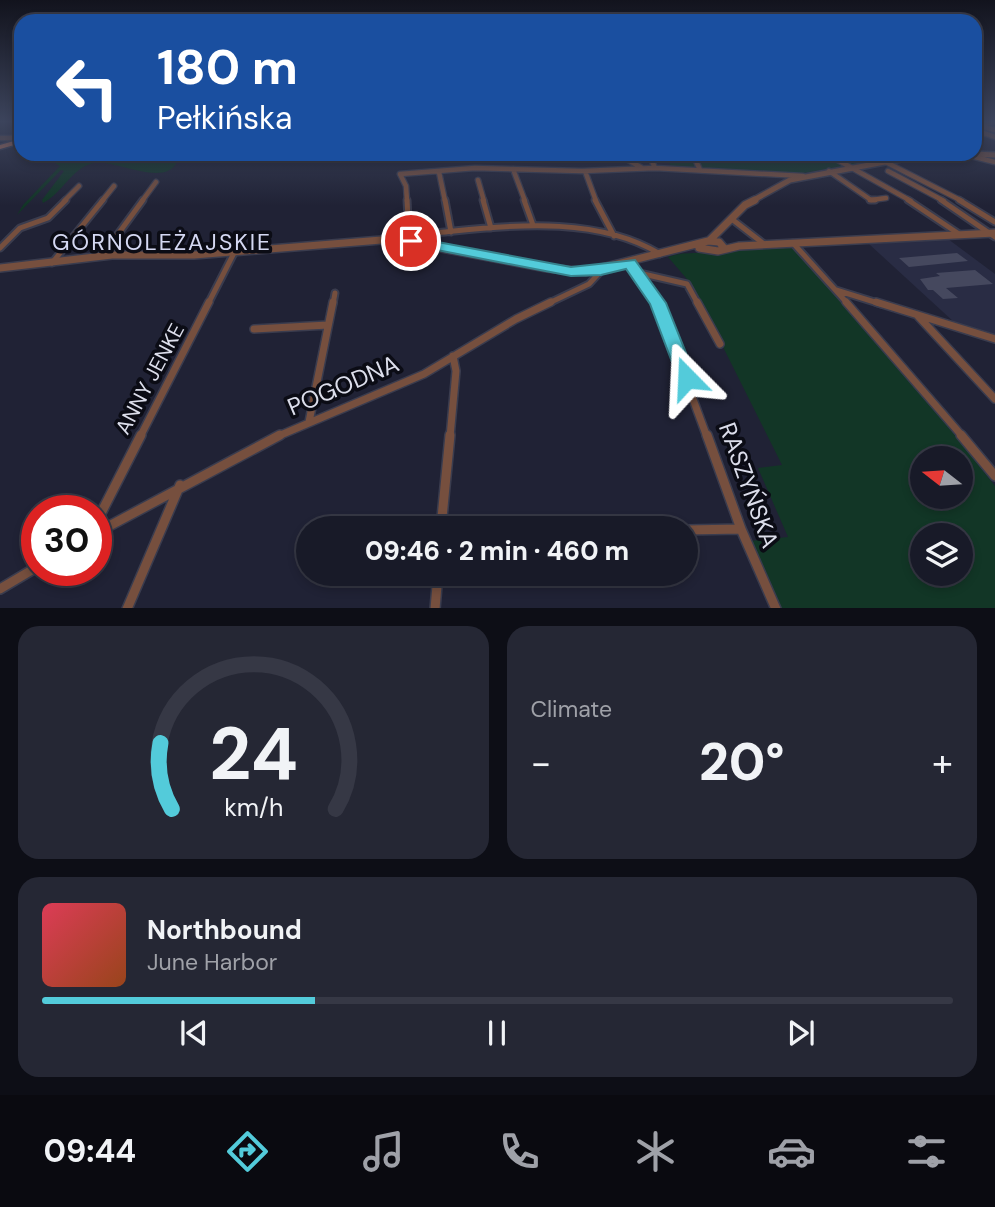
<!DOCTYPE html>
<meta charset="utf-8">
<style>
body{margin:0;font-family:"DM Sans",sans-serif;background:#252734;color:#f1f3f6;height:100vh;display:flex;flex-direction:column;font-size:26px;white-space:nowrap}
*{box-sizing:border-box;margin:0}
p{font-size:23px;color:#9fa1a8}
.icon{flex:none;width:38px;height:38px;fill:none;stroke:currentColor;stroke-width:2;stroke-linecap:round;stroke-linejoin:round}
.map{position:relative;height:608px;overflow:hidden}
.side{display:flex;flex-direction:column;gap:18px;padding:18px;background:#0d0e16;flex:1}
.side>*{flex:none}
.top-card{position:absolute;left:14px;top:14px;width:968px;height:147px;border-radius:21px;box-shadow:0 4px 10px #0003,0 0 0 2px #363845;background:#1a4fa0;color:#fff;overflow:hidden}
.needle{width:46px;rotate:287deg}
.fabs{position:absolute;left:910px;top:446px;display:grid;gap:14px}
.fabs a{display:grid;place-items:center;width:63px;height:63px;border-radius:50%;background:#181a28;box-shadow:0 4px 10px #0003,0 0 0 2px #363845;font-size:35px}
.speed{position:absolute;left:21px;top:495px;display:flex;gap:14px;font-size:35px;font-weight:700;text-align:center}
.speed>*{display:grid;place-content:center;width:91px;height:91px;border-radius:50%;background:#181a28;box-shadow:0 4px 10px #0003,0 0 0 2px #363845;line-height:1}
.speed .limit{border:10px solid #d22;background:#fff;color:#111}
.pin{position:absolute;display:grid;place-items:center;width:60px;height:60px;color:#fff;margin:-30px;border:4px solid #fff;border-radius:50%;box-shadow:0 2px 7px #0007}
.me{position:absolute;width:77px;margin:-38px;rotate:339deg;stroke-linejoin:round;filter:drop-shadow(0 0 5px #0008)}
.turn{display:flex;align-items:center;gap:24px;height:147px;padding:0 28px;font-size:32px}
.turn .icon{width:91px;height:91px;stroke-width:2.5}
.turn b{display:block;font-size:49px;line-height:60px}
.big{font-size:52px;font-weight:800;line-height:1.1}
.side .widget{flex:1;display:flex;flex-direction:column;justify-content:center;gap:10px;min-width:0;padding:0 24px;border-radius:21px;background:#252734}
.side .dial{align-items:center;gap:0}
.dial svg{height:182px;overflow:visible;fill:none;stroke:#363845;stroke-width:7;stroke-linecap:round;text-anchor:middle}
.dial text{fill:#f1f3f6;stroke:none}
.song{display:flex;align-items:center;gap:21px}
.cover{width:84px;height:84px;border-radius:10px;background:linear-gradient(135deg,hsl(350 70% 55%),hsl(20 70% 35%))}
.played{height:7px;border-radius:4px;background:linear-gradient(90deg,#53cbda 30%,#363845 30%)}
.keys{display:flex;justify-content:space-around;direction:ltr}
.heat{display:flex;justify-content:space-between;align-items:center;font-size:38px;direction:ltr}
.side .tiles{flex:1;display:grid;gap:18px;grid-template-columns:1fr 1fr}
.widget:last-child{grid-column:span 2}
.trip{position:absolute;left:296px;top:516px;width:402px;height:70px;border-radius:35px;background:#181a28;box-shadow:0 4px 10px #0003,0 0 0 2px #363845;font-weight:800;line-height:70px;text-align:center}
.dock{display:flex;height:112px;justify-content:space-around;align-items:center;background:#0a0a10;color:#9fa1a8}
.dock .icon{width:49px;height:49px}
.dock .current{color:#53cbda}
.dock b{font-size:32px;color:#f1f3f6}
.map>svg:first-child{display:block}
.built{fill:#292c44}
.green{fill:#123626;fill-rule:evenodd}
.building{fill:#45485e}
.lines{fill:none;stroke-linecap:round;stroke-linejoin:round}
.minor-far3-casing{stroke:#3a3c4e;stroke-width:7}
.minor-far2-casing{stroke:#3a3c4e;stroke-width:9}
.minor-far1-casing{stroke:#3a3c4e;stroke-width:10}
.minor-casing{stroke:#3a3c4e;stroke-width:12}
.tertiary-far1-casing{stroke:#3a3c4e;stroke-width:8}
.tertiary-casing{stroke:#3a3c4e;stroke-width:10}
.primary-casing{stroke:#3a3c4e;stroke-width:3}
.minor-far3{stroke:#764f3e;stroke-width:4.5}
.minor-far2{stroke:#764f3e;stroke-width:5}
.minor-far1{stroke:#764f3e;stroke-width:7}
.minor{stroke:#764f3e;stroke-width:9}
.tertiary-far1{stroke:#764f3e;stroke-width:5}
.tertiary{stroke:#764f3e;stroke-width:7}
.primary{fill:#c77754;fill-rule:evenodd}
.route{fill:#53cbda;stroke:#36848e;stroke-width:2}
.labels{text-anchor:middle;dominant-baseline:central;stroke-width:7;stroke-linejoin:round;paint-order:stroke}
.street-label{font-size:21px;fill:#dcdeeb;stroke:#0b0c15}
.neighbourhood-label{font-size:23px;letter-spacing:2px;fill:#d4d8f2;stroke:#0b0c15}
.near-street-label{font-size:24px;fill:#dcdeeb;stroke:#0b0c15}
</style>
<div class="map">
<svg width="995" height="609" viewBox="0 0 995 609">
<rect width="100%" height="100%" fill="#202235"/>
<!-- built -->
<path class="built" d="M 948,239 L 995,274 L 995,335 L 954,322 L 869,244 Z"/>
<!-- green -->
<path class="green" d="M 66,154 L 110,154 L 177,162 C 165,188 114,159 94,163 C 72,167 62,194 43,203 L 42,200 L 64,171 L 61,170 L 17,215 L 23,205 L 60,166 L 55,163 Z
M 681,154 L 902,154 L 905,156 L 803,173 L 671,167 L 668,159 Z
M 793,246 L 909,377 L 995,486 L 995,608 L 778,608 L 750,541 L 788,537 L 758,468 L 782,465 L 692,285 L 668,257 C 692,248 716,258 731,250 ZM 922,458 L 961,458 L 961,497 L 922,497 ZM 922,536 L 961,536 L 961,574 L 922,574 Z"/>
<!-- building -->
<path class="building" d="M 957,253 L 968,261 L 909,267 L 899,258 Z
M 975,270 L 993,284 L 946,288 L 958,298 L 943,299 L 933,290 L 928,290 L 920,279 L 940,276 L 936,273 Z"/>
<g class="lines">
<defs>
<path id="minor-far3" d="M 981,126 L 995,130
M 975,128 L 994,121
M 975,130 L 995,137
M 0,138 L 15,138
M 618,154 L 642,168
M 649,154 L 655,168
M 693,154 L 700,170
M 827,154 L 911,201
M 870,154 L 962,201
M 893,154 L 901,159
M 963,154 L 995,162
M 513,169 L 525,201
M 585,171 L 596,201
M 829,171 L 871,200 L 886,198
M 888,171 L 944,201
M 439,172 L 445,201
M 478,180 L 484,201
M 64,201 L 79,186
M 102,201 L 114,186
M 142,201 L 156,182
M 407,201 L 406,186 L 400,174 L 475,168 L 582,171 L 655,168 L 803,176"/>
<path id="minor-far2" d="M 407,200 L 409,237
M 445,200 L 451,232
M 483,200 L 491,228
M 524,200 L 533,225
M 595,200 L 614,236
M 870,200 L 875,200
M 908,200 L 959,234
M 941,200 L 995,237
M 959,200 L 995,222
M 733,220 L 764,244
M 406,239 C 421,233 438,233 454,231 C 519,224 601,218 660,254
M 793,243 L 848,304
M 0,248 L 20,228 L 48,218 L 66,200
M 102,256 L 143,200
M 52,263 L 103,200
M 630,264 L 658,304
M 639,273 L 687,284 L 698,304
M 836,290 L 881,304
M 208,304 L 235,251
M 333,304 L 335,293
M 547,304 L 589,284 L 601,271"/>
<path id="minor-far1" d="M 657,302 L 707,437
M 697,302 L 720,344
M 846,302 L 963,437
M 876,302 L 995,339
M 918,316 L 995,399
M 254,329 L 328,325
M 309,422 L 333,302
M 140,437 L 209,302
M 276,437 L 424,374 L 516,319 L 551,302
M 450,437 L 456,371 L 453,356"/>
<path id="minor" d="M 707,435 L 741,529 L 776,609
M 961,435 L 995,476
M 96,523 L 141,435
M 441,528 L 450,435
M 686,530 L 741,529
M 96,533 L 280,435
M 0,589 L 37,567
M 127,609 L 180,485
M 435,609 L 438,574"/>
<path id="tertiary-far1" d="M 974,154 L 995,155
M 752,201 L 790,180 L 927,154"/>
<path id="tertiary" d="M 710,240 L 745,205 L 755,200
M 699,248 L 718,251 L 739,246 L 995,233
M 0,268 L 112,255 L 194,255 L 394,239 L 547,268 L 586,272 L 708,241 L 719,242 L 724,248"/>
<path id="primary" d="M 21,139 L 21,143 L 0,149 L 0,145 Z"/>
</defs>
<!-- minor-far3 casing -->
<use href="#minor-far3" class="minor-far3-casing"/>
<!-- minor-far2 casing -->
<use href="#minor-far2" class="minor-far2-casing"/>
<!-- minor-far1 casing -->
<use href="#minor-far1" class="minor-far1-casing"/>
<!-- minor casing -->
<use href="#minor" class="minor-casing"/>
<!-- tertiary-far1 casing -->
<use href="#tertiary-far1" class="tertiary-far1-casing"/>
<!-- tertiary casing -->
<use href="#tertiary" class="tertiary-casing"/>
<!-- primary casing -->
<use href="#primary" class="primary-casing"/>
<!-- minor-far3 -->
<use href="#minor-far3" class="minor-far3"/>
<!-- minor-far2 -->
<use href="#minor-far2" class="minor-far2"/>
<!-- minor-far1 -->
<use href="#minor-far1" class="minor-far1"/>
<!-- minor -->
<use href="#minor" class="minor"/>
<!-- tertiary-far1 -->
<use href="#tertiary-far1" class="tertiary-far1"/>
<!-- tertiary -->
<use href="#tertiary" class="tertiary"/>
<!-- primary -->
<use href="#primary" class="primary"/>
</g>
<!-- sky -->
<linearGradient id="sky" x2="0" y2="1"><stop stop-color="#12131d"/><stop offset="0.59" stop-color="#3c445c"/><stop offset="1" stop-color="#3c445c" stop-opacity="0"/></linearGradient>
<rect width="995" height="206" fill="url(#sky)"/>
<!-- route -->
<path class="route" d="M 411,237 L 571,267 L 635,260 L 666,303 L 696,378 L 693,383 L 680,383 L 650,304 L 626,269 L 601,275 L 571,276 L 406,244 L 406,238 Z"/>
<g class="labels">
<!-- street labels -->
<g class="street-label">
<text transform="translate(150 379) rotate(-62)">ANNY JENKE</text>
</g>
<!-- neighbourhood labels -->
<g class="neighbourhood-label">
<text x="162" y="242">GÓRNOLEŻAJSKIE</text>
</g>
<!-- near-street labels -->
<g class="near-street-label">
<text transform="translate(343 385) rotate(-23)">POGODNA</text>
<text transform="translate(749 485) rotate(70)">RASZYŃSKA</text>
</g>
</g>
</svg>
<div class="fabs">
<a><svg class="needle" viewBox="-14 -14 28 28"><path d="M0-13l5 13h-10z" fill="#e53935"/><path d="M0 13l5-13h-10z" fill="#9fa1a8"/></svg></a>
<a><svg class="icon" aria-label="layers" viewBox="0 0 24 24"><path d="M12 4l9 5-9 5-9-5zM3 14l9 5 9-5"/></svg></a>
</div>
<div class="speed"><div class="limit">30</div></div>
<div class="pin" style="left:411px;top:241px;background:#d93025"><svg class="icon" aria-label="arrive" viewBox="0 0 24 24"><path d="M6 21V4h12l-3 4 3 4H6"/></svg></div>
<svg class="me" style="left:687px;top:378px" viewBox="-20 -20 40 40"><path d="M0-17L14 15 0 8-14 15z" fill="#53cbda" stroke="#fff" stroke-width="4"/></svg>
<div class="trip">09:46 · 2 min · 460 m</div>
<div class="top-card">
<div class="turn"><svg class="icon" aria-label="left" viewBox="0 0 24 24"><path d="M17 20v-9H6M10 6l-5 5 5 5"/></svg><div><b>180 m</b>Pełkińska</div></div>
</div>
</div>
<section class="side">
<div class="tiles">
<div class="widget dial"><svg viewBox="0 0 100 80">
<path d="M14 69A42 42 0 1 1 86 69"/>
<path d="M14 69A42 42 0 0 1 9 40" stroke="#53cbda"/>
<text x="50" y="56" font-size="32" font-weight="700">24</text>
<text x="50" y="72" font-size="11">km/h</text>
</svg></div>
<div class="widget"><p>Climate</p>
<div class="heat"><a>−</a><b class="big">20°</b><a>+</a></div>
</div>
<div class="widget">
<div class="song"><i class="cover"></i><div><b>Northbound</b><p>June Harbor</p></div></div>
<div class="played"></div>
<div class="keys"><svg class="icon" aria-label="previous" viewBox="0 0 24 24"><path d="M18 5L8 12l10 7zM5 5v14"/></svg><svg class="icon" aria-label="pause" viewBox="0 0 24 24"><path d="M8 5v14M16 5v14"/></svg><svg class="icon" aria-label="next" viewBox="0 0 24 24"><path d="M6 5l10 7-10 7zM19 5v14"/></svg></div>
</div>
</div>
</section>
<nav class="dock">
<b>09:44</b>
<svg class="icon current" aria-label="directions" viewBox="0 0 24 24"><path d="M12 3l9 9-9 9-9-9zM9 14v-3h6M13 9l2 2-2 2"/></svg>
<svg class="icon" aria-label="music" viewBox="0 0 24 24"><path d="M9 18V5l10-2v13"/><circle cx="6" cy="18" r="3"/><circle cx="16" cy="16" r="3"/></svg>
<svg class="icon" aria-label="phone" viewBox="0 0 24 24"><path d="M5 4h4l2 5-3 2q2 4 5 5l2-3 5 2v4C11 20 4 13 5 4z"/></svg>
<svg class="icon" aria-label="climate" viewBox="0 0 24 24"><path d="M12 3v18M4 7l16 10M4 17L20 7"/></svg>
<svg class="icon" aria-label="car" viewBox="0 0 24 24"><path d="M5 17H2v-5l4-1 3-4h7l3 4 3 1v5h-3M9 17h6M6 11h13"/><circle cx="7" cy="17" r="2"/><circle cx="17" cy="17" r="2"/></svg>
<svg class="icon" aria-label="filters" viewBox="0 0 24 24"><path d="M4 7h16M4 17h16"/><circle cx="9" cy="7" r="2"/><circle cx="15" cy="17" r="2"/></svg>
</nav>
